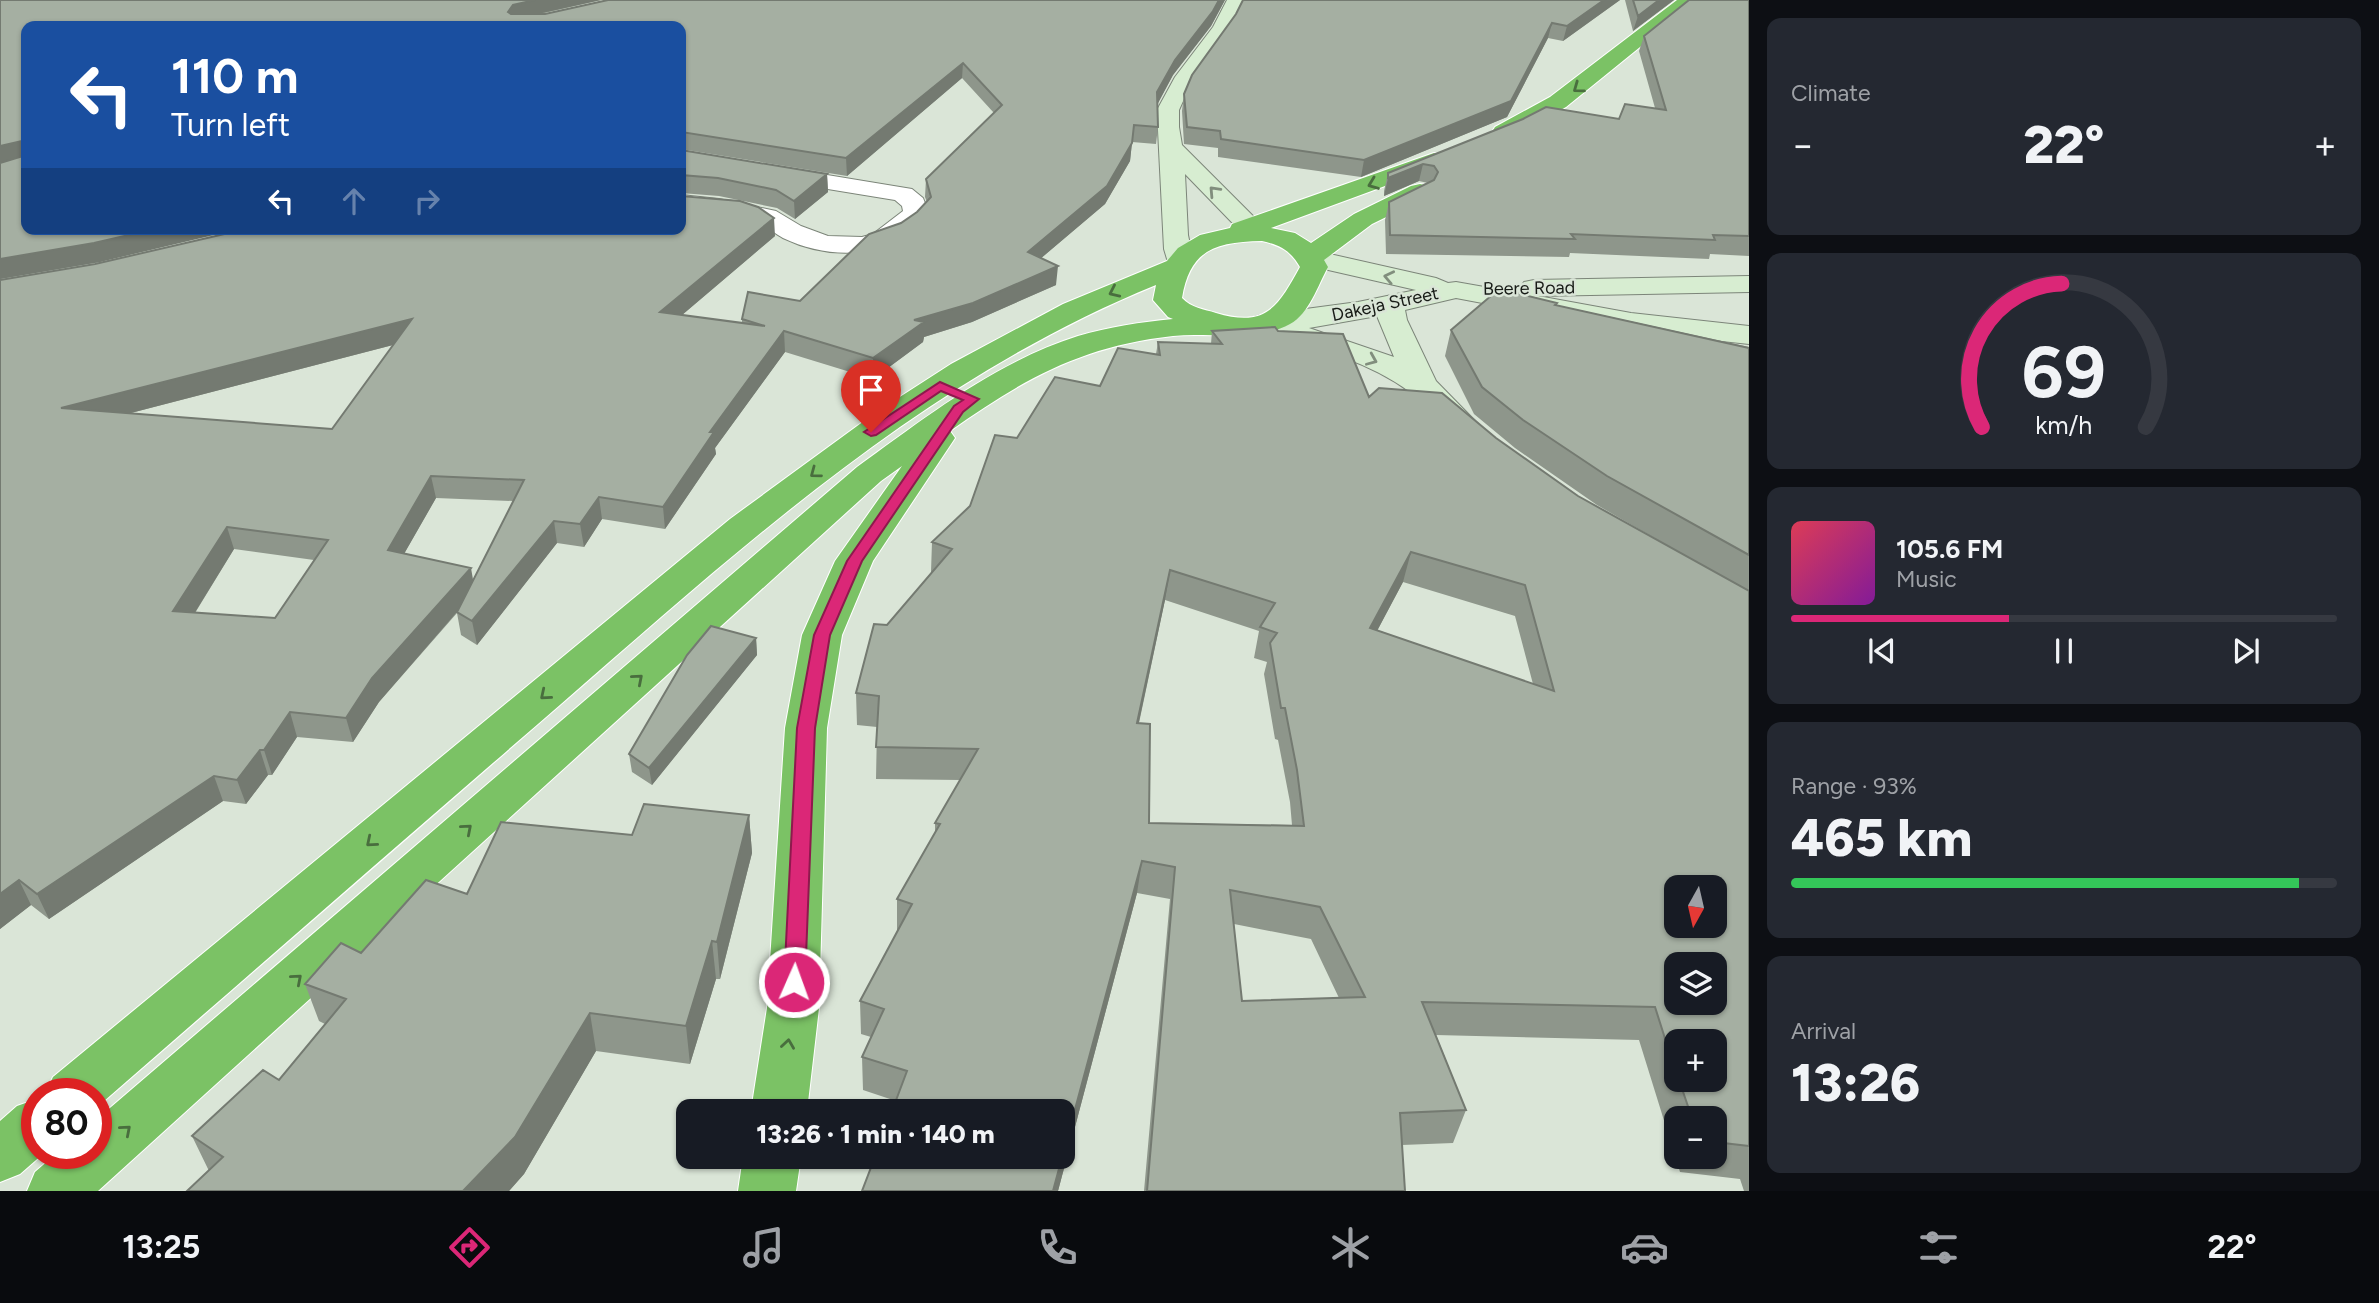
<!DOCTYPE html>
<meta charset="utf-8">
<style>
body{margin:0;font-family:Figtree,sans-serif;background:#242831;color:#f1f3f6;height:100vh;display:flex;flex-direction:column;font-size:26px;white-space:nowrap}
*{box-sizing:border-box;margin:0}
p{font-size:23px;color:#9ea1a6}
.icon{flex:none;width:38px;height:38px;fill:none;stroke:currentColor;stroke-width:2;stroke-linecap:round;stroke-linejoin:round}
.map{position:relative;flex:1;overflow:hidden}
.details{display:flex;flex-direction:column;gap:18px;padding:18px;background:#0d0f14;width:630px}
.details>*{flex:none}
.hud{position:absolute;left:21px;top:21px;width:665px;height:214px;border-radius:14px;box-shadow:0 2px 5px #0004;background:#1a4fa0;color:#fff;overflow:hidden}
.needle{width:46px;rotate:188deg}
.tools{position:absolute;left:1664px;top:875px;display:grid;gap:14px}
.tools a{display:grid;place-items:center;width:63px;height:63px;border-radius:14px;background:#171b24;box-shadow:0 2px 5px #0004;font-size:35px}
.speed{position:absolute;left:21px;top:1078px;display:flex;gap:14px;font-size:35px;font-weight:700;text-align:center}
.speed>*{display:grid;place-content:center;width:91px;height:91px;border-radius:50%;background:#171b24;box-shadow:0 2px 5px #0004;line-height:1}
.speed .limit{border:10px solid #d22;background:#fff;color:#111}
.pin{position:absolute;display:grid;place-items:center;width:60px;height:60px;color:#fff;margin:-72px -30px;border-radius:50% 50% 50% 0;rotate:-45deg;box-shadow:0 0 7px #0007}
.pin .icon{rotate:45deg}
.me{position:absolute;width:77px;margin:-38px;rotate:2deg;stroke-linejoin:round;filter:drop-shadow(0 0 5px #0008)}
.turn{display:flex;align-items:center;gap:24px;height:147px;padding:0 35px;font-size:32px}
.turn .icon{width:91px;height:91px;stroke-width:2.5}
.turn b{display:block;font-size:49px;line-height:60px}
.lanes{display:flex;align-items:center;height:66px;padding:0 35px;background:#0003;justify-content:center;gap:35px;direction:ltr}
.lanes .off{opacity:.35}
.big{font-size:52px;font-weight:800;line-height:1.1}
.details .tile{flex:1;display:flex;flex-direction:column;justify-content:center;gap:10px;min-width:0;padding:0 24px;border-radius:14px;background:#242831}
.details .dial{align-items:center;gap:0}
.dial svg{height:182px;overflow:visible;fill:none;stroke:#363941;stroke-width:7;stroke-linecap:round;text-anchor:middle}
.dial text{fill:#f1f3f6;stroke:none}
.song{display:flex;align-items:center;gap:21px}
.cover{width:84px;height:84px;border-radius:10px;background:linear-gradient(135deg,hsl(350 70% 55%),hsl(290 70% 35%))}
.played{height:7px;border-radius:4px;background:linear-gradient(90deg,#db2777 40%,#363941 40%)}
.keys{display:flex;justify-content:space-around;direction:ltr}
.heat{display:flex;justify-content:space-between;align-items:center;font-size:38px;direction:ltr}
.charge{height:10px;border-radius:5px;background:linear-gradient(90deg,#34c759 93%,#363941 0)}
.trip{position:absolute;left:676px;top:1099px;width:399px;height:70px;border-radius:14px;background:#171b24;box-shadow:0 2px 5px #0004;font-weight:800;line-height:70px;text-align:center}
.menu{display:flex;height:112px;justify-content:space-around;align-items:center;background:#090b0e;color:#9ea1a6}
.menu .icon{width:49px;height:49px}
.menu .selected{color:#db2777}
.menu b{font-size:32px;color:#f1f3f6}
main{display:flex;flex:1;min-height:0}
.map>svg:first-child{display:block}
.lines{fill:none;stroke-linecap:round;stroke-linejoin:round}
.street-casing{stroke:#7c8579;stroke-width:2}
.secondary-casing{stroke:#7c8579;stroke-width:2}
.highway-casing{stroke:#fff;stroke-width:2}
.street{fill:#fff;fill-rule:evenodd}
.secondary{fill:#d7edd1;fill-rule:evenodd}
.highway{fill:#7bc265;fill-rule:evenodd}
.wall{fill:#8e968b;fill-rule:evenodd}
.shaded-wall{fill:#747a71}
.building{fill:#a5afa2;stroke:#747a71;stroke-width:2;fill-rule:evenodd}
.oneway{stroke:#496e3e}
.oneway2{stroke:#818e7d}
.route{fill:#db2777;stroke:#8e194d;stroke-width:2}
.labels{text-anchor:middle;dominant-baseline:central;stroke-width:5;stroke-linejoin:round;paint-order:stroke}
.far-street-label{font-size:18px;fill:#171b16;stroke:#dae5d7}
</style>
<main>
<div class="map">
<svg width="1749" height="1191" viewBox="0 0 1749 1191">
<rect width="100%" height="100%" fill="#dae5d7"/>
<g class="lines">
<defs>
<path id="street" d="M 681,151 L 912,189 L 923,198 L 929,213 C 896,260 831,261 783,238 C 775,234 768,227 760,223 C 738,212 705,213 681,211 L 681,195 L 719,199 L 776,211 L 801,226 L 828,236 L 862,237 L 873,234 L 903,211 L 902,206 L 895,200 L 681,165 Z"/>
<path id="secondary" d="M 1227,0 L 1245,0 L 1232,27 L 1188,90 L 1179,110 L 1179,127 L 1182,145 L 1270,233 L 1266,239 L 1257,241 L 1248,239 L 1185,174 L 1188,235 L 1194,263 L 1190,269 L 1180,271 L 1170,269 L 1164,249 L 1157,110 L 1175,77 L 1213,27 Z
M 1312,250 L 1436,278 L 1448,283 L 1456,282 L 1524,294 L 1520,288 L 1524,282 L 1534,280 L 1749,276 L 1749,292 L 1538,296 L 1631,313 L 1749,326 L 1749,344 L 1631,331 L 1456,298 L 1405,310 L 1407,320 L 1436,381 L 1482,428 L 1478,435 C 1446,443 1433,408 1410,392 C 1364,358 1305,345 1251,330 L 1246,324 L 1251,318 L 1261,315 L 1358,302 L 1416,290 L 1302,264 L 1298,258 L 1302,252 ZM 1377,316 L 1394,357 L 1309,328 Z"/>
<path id="highway" d="M 1677,0 L 1698,0 L 1566,107 L 1511,137 L 1495,137 L 1492,132 L 1495,127 L 1550,97 Z
M 1434,153 L 1442,155 L 1446,160 L 1442,165 L 1271,228 L 1295,233 L 1311,243 L 1354,214 L 1411,186 L 1420,184 L 1429,186 L 1432,191 L 1429,196 L 1372,224 L 1324,260 L 1328,267 C 1318,285 1309,314 1290,324 C 1254,343 1211,332 1173,336 C 1082,346 1023,379 950,431 L 955,438 L 873,561 L 842,635 L 827,728 L 819,1008 L 807,1111 L 751,1111 L 767,1008 L 785,728 L 802,635 L 835,561 L 902,466 L 881,481 L 98,1191 L 27,1191 L 35,1172 L 57,1153 L 96,1153 L 96,1120 L 857,467 C 926,417 996,362 1078,336 C 1109,327 1141,322 1173,319 L 1168,317 L 1153,300 L 1156,285 C 927,378 745,544 561,704 C 406,838 251,973 96,1108 L 96,1094 L 45,1094 L 53,1077 L 730,519 L 875,413 L 951,364 L 1063,304 L 1167,261 L 1178,248 L 1200,235 L 1230,228 L 1232,224 ZM 1262,241 C 1280,245 1291,251 1300,267 C 1278,307 1266,328 1216,313 C 1204,309 1191,308 1182,298 C 1190,249 1216,242 1262,241 Z
M 37,1099 L 37,1153 L 44,1153 L 20,1174 L 0,1182 L 0,1121 L 17,1106 Z
M 743,1157 L 801,1157 L 796,1191 L 738,1191 Z"/>
</defs>
<!-- street casing -->
<use href="#street" class="street-casing"/>
<!-- secondary casing -->
<use href="#secondary" class="secondary-casing"/>
<!-- highway casing -->
<use href="#highway" class="highway-casing"/>
<!-- street -->
<use href="#street" class="street"/>
<!-- secondary -->
<use href="#secondary" class="secondary"/>
<!-- highway -->
<use href="#highway" class="highway"/>
</g>
<!-- wall -->
<path class="wall" d="M 0,0 L 601,0 L 540,14 L 545,14 L 608,0 L 1225,0 L 1211,26 L 1173,75 L 1157,104 L 1158,127 L 1156,144 L 1132,142 L 1130,161 L 1105,204 L 1041,258 L 1056,285 L 972,322 L 924,337 L 923,342 L 873,379 L 785,352 L 715,448 L 716,454 L 665,529 L 602,519 L 584,547 L 557,543 L 477,645 L 461,635 L 457,613 L 379,702 L 353,742 L 297,737 L 272,775 L 268,775 L 246,804 L 223,801 L 49,919 L 31,905 L 0,929 L 0,280 L 775,236 L 682,315 L 742,323 L 742,319 L 800,301 L 901,223 L 917,212 L 927,202 L 925,197 L 926,179 L 994,113 L 962,78 L 847,176 L 681,149 L 681,26 L 100,262 L 0,279 ZM 393,345 L 332,429 L 131,413 L 150,408 ZM 436,498 L 513,501 L 473,580 L 404,554 ZM 234,549 L 314,560 L 275,618 L 195,613 Z
M 1243,0 L 1620,0 L 1563,41 L 1548,38 L 1507,117 L 1361,177 L 1218,157 L 1218,148 L 1184,144 L 1182,111 L 1184,94 L 1236,14 Z
M 1625,0 L 1674,0 L 1633,31 Z
M 1749,0 L 1749,256 L 1710,254 L 1709,259 L 1570,253 L 1569,257 L 1386,254 L 1385,220 L 1389,202 L 1428,183 L 1419,181 L 1384,196 L 1384,191 L 1388,173 L 1523,119 L 1619,119 L 1655,108 L 1639,51 L 1644,36 Z
M 681,150 L 827,174 L 828,192 L 795,219 L 777,208 L 719,196 L 681,193 Z
M 1556,305 L 1749,347 L 1749,1191 L 1744,1191 L 1740,1179 L 1680,1172 L 1639,1040 L 1436,1035 L 1466,1110 L 1453,1143 L 1402,1145 L 1405,1191 L 1144,1191 L 1170,899 L 1137,893 L 1058,1191 L 862,1191 L 896,1101 L 863,1090 L 862,1057 L 871,1037 L 861,1034 L 860,1001 L 897,932 L 897,899 L 935,833 L 935,823 L 960,780 L 876,779 L 877,727 L 857,725 L 856,693 L 887,625 L 932,572 L 931,572 L 932,542 L 970,506 L 1017,438 L 1100,386 L 1156,354 L 1158,342 L 1211,344 L 1212,331 L 1278,331 L 1369,397 L 1496,438 L 1578,496 L 1747,591 L 1597,505 L 1515,448 L 1474,414 L 1445,356 L 1451,330 ZM 1403,582 L 1515,616 L 1533,684 L 1377,631 ZM 1165,600 L 1259,631 L 1254,658 L 1267,662 L 1264,674 L 1275,739 L 1278,740 L 1290,802 L 1292,825 L 1149,823 L 1139,723 ZM 1234,924 L 1311,939 L 1339,998 L 1242,1001 ZM 1676,1041 L 1715,1080 L 1676,1080 ZM 1676,1118 L 1715,1118 L 1715,1157 L 1676,1157 Z
M 756,638 L 757,655 L 652,785 L 632,772 L 629,754 Z
M 749,815 L 752,853 L 720,979 L 716,979 L 690,1064 L 596,1051 L 524,1174 L 509,1191 L 187,1191 L 209,1171 L 192,1136 L 279,1080 L 325,1024 L 319,1021 L 305,984 L 467,894 L 632,835 Z"/>
<!-- shaded-wall -->
<path class="shaded-wall" d="M 535,0 L 601,0 L 515,19 L 508,12 L 513,5 Z
M 1219,0 L 1225,0 L 1211,26 L 1173,75 L 1155,109 L 1157,92 L 1175,60 Z
M 1604,0 L 1620,0 L 1563,41 L 1567,26 Z
M 1659,0 L 1674,0 L 1633,31 L 1638,16 Z
M 1552,23 L 1548,38 L 1507,117 L 1361,177 L 1364,160 Z
M 963,63 L 962,78 L 847,176 L 846,158 Z
M 22,141 L 26,158 L 0,165 L 0,146 Z
M 1132,143 L 1130,161 L 1105,204 L 1026,271 L 1028,252 Z
M 1423,164 L 1419,181 L 1384,196 L 1388,178 Z
M 827,174 L 828,192 L 795,219 L 794,201 Z
M 774,218 L 775,236 L 662,332 L 660,312 Z
M 155,229 L 239,229 L 100,262 L 0,279 L 0,259 Z
M 1058,266 L 1056,285 L 972,322 L 924,337 L 923,342 L 873,379 L 873,358 L 914,320 Z
M 412,319 L 416,339 L 69,429 L 61,408 Z
M 784,331 L 785,352 L 715,448 L 716,454 L 665,529 L 663,507 L 710,432 Z
M 431,476 L 436,498 L 393,573 L 388,550 Z
M 599,497 L 602,519 L 584,547 L 580,524 Z
M 554,521 L 557,543 L 477,645 L 472,621 Z
M 227,527 L 234,549 L 181,635 L 173,611 Z
M 1411,552 L 1403,582 L 1362,659 L 1370,628 Z
M 471,568 L 475,591 L 379,702 L 353,742 L 346,718 L 372,678 Z
M 1170,570 L 1165,600 L 1132,754 L 1137,723 Z
M 756,638 L 757,655 L 652,785 L 649,768 Z
M 290,712 L 297,737 L 272,775 L 264,750 Z
M 260,750 L 268,775 L 246,804 L 237,780 Z
M 214,776 L 223,801 L 49,919 L 37,894 Z
M 749,815 L 752,853 L 720,979 L 717,942 Z
M 1142,861 L 1137,893 L 1058,1191 L 1053,1191 Z
M 19,880 L 31,905 L 0,929 L 0,894 Z
M 712,941 L 716,979 L 690,1064 L 686,1026 Z
M 590,1013 L 596,1051 L 524,1174 L 509,1191 L 463,1191 Z"/>
<!-- building -->
<path class="building" d="M 0,0 L 535,0 L 513,5 L 508,12 L 511,14 L 545,14 L 608,0 L 1219,0 L 1213,11 L 1175,60 L 1157,92 L 1158,127 L 1134,125 L 1132,143 L 1107,186 L 1028,252 L 1058,266 L 973,303 L 914,320 L 924,322 L 873,358 L 784,331 L 710,432 L 714,432 L 663,507 L 599,497 L 580,524 L 554,521 L 472,621 L 457,612 L 524,480 L 431,476 L 388,550 L 471,568 L 372,678 L 346,718 L 290,712 L 264,750 L 260,750 L 237,780 L 214,776 L 37,894 L 19,880 L 0,894 L 0,280 L 95,264 L 246,229 L 681,229 L 681,196 L 740,201 L 758,207 L 774,218 L 660,312 L 765,326 L 742,319 L 748,292 L 800,301 L 869,234 L 901,223 L 917,212 L 931,197 L 926,179 L 1002,105 L 963,63 L 846,158 L 681,132 L 681,26 L 26,26 L 26,229 L 155,229 L 94,243 L 0,259 L 0,163 L 23,156 L 22,141 L 0,146 ZM 412,319 L 332,429 L 61,408 ZM 227,527 L 328,540 L 275,618 L 173,611 Z
M 1243,0 L 1604,0 L 1567,26 L 1552,23 L 1511,101 L 1364,160 L 1221,139 L 1220,131 L 1187,127 L 1184,94 L 1192,75 L 1236,14 Z
M 1633,0 L 1659,0 L 1638,16 Z
M 1689,0 L 1749,0 L 1749,236 L 1713,235 L 1715,240 L 1571,234 L 1575,239 L 1390,235 L 1389,202 L 1434,180 L 1438,172 L 1434,166 L 1423,164 L 1388,178 L 1388,173 L 1523,119 L 1546,107 L 1619,119 L 1625,104 L 1666,110 L 1644,36 Z
M 681,150 L 827,174 L 794,201 L 776,190 L 718,178 L 681,175 Z
M 1499,289 L 1557,303 L 1555,305 L 1749,348 L 1749,555 L 1607,476 L 1523,420 L 1482,387 L 1451,330 Z
M 1275,327 L 1278,331 L 1343,334 L 1369,397 L 1379,388 L 1442,393 L 1496,438 L 1578,496 L 1749,591 L 1749,1146 L 1715,1142 L 1715,1118 L 1692,1118 L 1679,1080 L 1715,1080 L 1715,1041 L 1676,1041 L 1676,1073 L 1655,1007 L 1422,1002 L 1466,1110 L 1400,1113 L 1405,1191 L 1147,1191 L 1175,867 L 1142,861 L 1053,1191 L 862,1191 L 875,1157 L 1062,1157 L 1062,1111 L 892,1111 L 907,1071 L 862,1057 L 884,1009 L 860,1001 L 912,904 L 897,899 L 940,824 L 935,823 L 978,749 L 876,747 L 879,696 L 856,693 L 874,624 L 887,625 L 952,549 L 932,542 L 970,506 L 995,435 L 1017,438 L 1055,377 L 1100,386 L 1118,348 L 1160,355 L 1158,342 L 1222,344 L 1212,331 ZM 1411,552 L 1525,585 L 1554,691 L 1370,628 ZM 1170,570 L 1275,603 L 1260,627 L 1277,633 L 1270,643 L 1281,708 L 1285,708 L 1297,770 L 1304,826 L 1149,823 L 1150,724 L 1137,723 ZM 1676,887 L 1715,887 L 1715,926 L 1676,926 ZM 1230,890 L 1320,907 L 1365,997 L 1242,1001 ZM 1676,964 L 1715,964 L 1715,1003 L 1676,1003 Z
M 711,626 L 756,638 L 649,768 L 629,754 L 687,655 Z
M 644,804 L 749,815 L 717,942 L 712,941 L 686,1026 L 590,1013 L 515,1137 L 463,1191 L 187,1191 L 223,1157 L 192,1136 L 263,1070 L 279,1080 L 346,999 L 305,984 L 341,943 L 361,953 L 426,880 L 467,894 L 501,822 L 632,835 Z"/>
<!-- one-way arrows -->
<defs><path id="oneway-chevron" d="M-2-3.5L2.5 0L-2 3.5" fill="none" stroke-width="1.6" stroke-linecap="round" stroke-linejoin="round" transform="scale(1.75)"/></defs>
<g class="oneway">
<use href="#oneway-chevron" transform="translate(1578 88) rotate(144)"/>
<use href="#oneway-chevron" transform="translate(1373 184) rotate(159)"/>
<use href="#oneway-chevron" transform="translate(1114 292) rotate(155)"/>
<use href="#oneway-chevron" transform="translate(815 473) rotate(143)"/>
<use href="#oneway-chevron" transform="translate(638 679) rotate(-41)"/>
<use href="#oneway-chevron" transform="translate(545 695) rotate(140)"/>
<use href="#oneway-chevron" transform="translate(467 829) rotate(-41)"/>
<use href="#oneway-chevron" transform="translate(371 842) rotate(140)"/>
<use href="#oneway-chevron" transform="translate(297 979) rotate(-41)"/>
<use href="#oneway-chevron" transform="translate(788 1044) rotate(-82)"/>
<use href="#oneway-chevron" transform="translate(126 1130) rotate(-41)"/>
</g>
<g class="oneway2">
<use href="#oneway-chevron" transform="translate(1214 191) rotate(-133)"/>
<use href="#oneway-chevron" transform="translate(1389 277) rotate(-168)"/>
<use href="#oneway-chevron" transform="translate(1372 360) rotate(23)"/>
</g>
<!-- route -->
<path class="route" d="M 940,382 L 979,399 L 963,412 L 862,561 L 830,635 L 815,728 L 805,982 L 802,989 L 794,991 L 787,989 L 784,982 L 797,728 L 814,635 L 847,561 L 954,406 L 963,400 L 941,391 L 876,435 L 871,436 L 864,432 Z"/>
<g class="labels">
<!-- far-street labels -->
<g class="far-street-label">
<text transform="translate(1529 288) rotate(-1)">Beere Road</text>
<text transform="translate(1385 304) rotate(-12)">Dakeja Street</text>
</g>
</g>
</svg>
<div class="tools">
<a><svg class="needle" viewBox="-14 -14 28 28"><path d="M0-13l5 13h-10z" fill="#e53935"/><path d="M0 13l5-13h-10z" fill="#9ea1a6"/></svg></a>
<a><svg class="icon" aria-label="layers" viewBox="0 0 24 24"><path d="M12 4l9 5-9 5-9-5zM3 14l9 5 9-5"/></svg></a>
<a>+</a>
<a>−</a>
</div>
<div class="speed"><div class="limit">80</div></div>
<div class="pin" style="left:871px;top:432px;background:#d93025"><svg class="icon" aria-label="arrive" viewBox="0 0 24 24"><path d="M6 21V4h12l-3 4 3 4H6"/></svg></div>
<svg class="me" style="left:794px;top:982px" viewBox="-20 -20 40 40"><circle r="17" fill="#db2777" stroke="#fff" stroke-width="3"/><path d="M0-11L8 9 0 5-8 9z" fill="#fff"/></svg>
<div class="trip">13:26 · 1 min · 140 m</div>
<div class="hud">
<div class="turn"><svg class="icon" aria-label="left" viewBox="0 0 24 24"><path d="M17 20v-9H6M10 6l-5 5 5 5"/></svg><div><b>110 m</b>Turn left</div></div>
<div class="lanes"><svg class="icon" aria-label="left" viewBox="0 0 24 24"><path d="M17 20v-9H6M10 6l-5 5 5 5"/></svg><svg class="icon off" aria-label="ahead" viewBox="0 0 24 24"><path d="M12 20V5M6 11l6-6 6 6"/></svg><svg class="icon off" aria-label="right" viewBox="0 0 24 24"><path d="M7 20v-9h11M14 6l5 5-5 5"/></svg></div>
</div>
</div>
<section class="details">
<div class="tile"><p>Climate</p>
<div class="heat"><a>−</a><b class="big">22°</b><a>+</a></div>
</div>
<div class="tile dial"><svg viewBox="0 0 100 80">
<path d="M14 69A42 42 0 1 1 86 69"/>
<path d="M14 69A42 42 0 0 1 49 6" stroke="#db2777"/>
<text x="50" y="56" font-size="32" font-weight="700">69</text>
<text x="50" y="72" font-size="11">km/h</text>
</svg></div>
<div class="tile">
<div class="song"><i class="cover"></i><div><b>105.6 FM</b><p>Music</p></div></div>
<div class="played"></div>
<div class="keys"><svg class="icon" aria-label="previous" viewBox="0 0 24 24"><path d="M18 5L8 12l10 7zM5 5v14"/></svg><svg class="icon" aria-label="pause" viewBox="0 0 24 24"><path d="M8 5v14M16 5v14"/></svg><svg class="icon" aria-label="next" viewBox="0 0 24 24"><path d="M6 5l10 7-10 7zM19 5v14"/></svg></div>
</div>
<div class="tile"><p>Range · 93%</p><b class="big">465 km</b><div class="charge"></div></div>
<div class="tile"><p>Arrival</p><b class="big">13:26</b></div>
</section>
</main>
<nav class="menu">
<b>13:25</b>
<svg class="icon selected" aria-label="directions" viewBox="0 0 24 24"><path d="M12 3l9 9-9 9-9-9zM9 14v-3h6M13 9l2 2-2 2"/></svg>
<svg class="icon" aria-label="music" viewBox="0 0 24 24"><path d="M9 18V5l10-2v13"/><circle cx="6" cy="18" r="3"/><circle cx="16" cy="16" r="3"/></svg>
<svg class="icon" aria-label="phone" viewBox="0 0 24 24"><path d="M5 4h4l2 5-3 2q2 4 5 5l2-3 5 2v4C11 20 4 13 5 4z"/></svg>
<svg class="icon" aria-label="climate" viewBox="0 0 24 24"><path d="M12 3v18M4 7l16 10M4 17L20 7"/></svg>
<svg class="icon" aria-label="car" viewBox="0 0 24 24"><path d="M5 17H2v-5l4-1 3-4h7l3 4 3 1v5h-3M9 17h6M6 11h13"/><circle cx="7" cy="17" r="2"/><circle cx="17" cy="17" r="2"/></svg>
<svg class="icon" aria-label="filters" viewBox="0 0 24 24"><path d="M4 7h16M4 17h16"/><circle cx="9" cy="7" r="2"/><circle cx="15" cy="17" r="2"/></svg>
<b>22°</b>
</nav>
